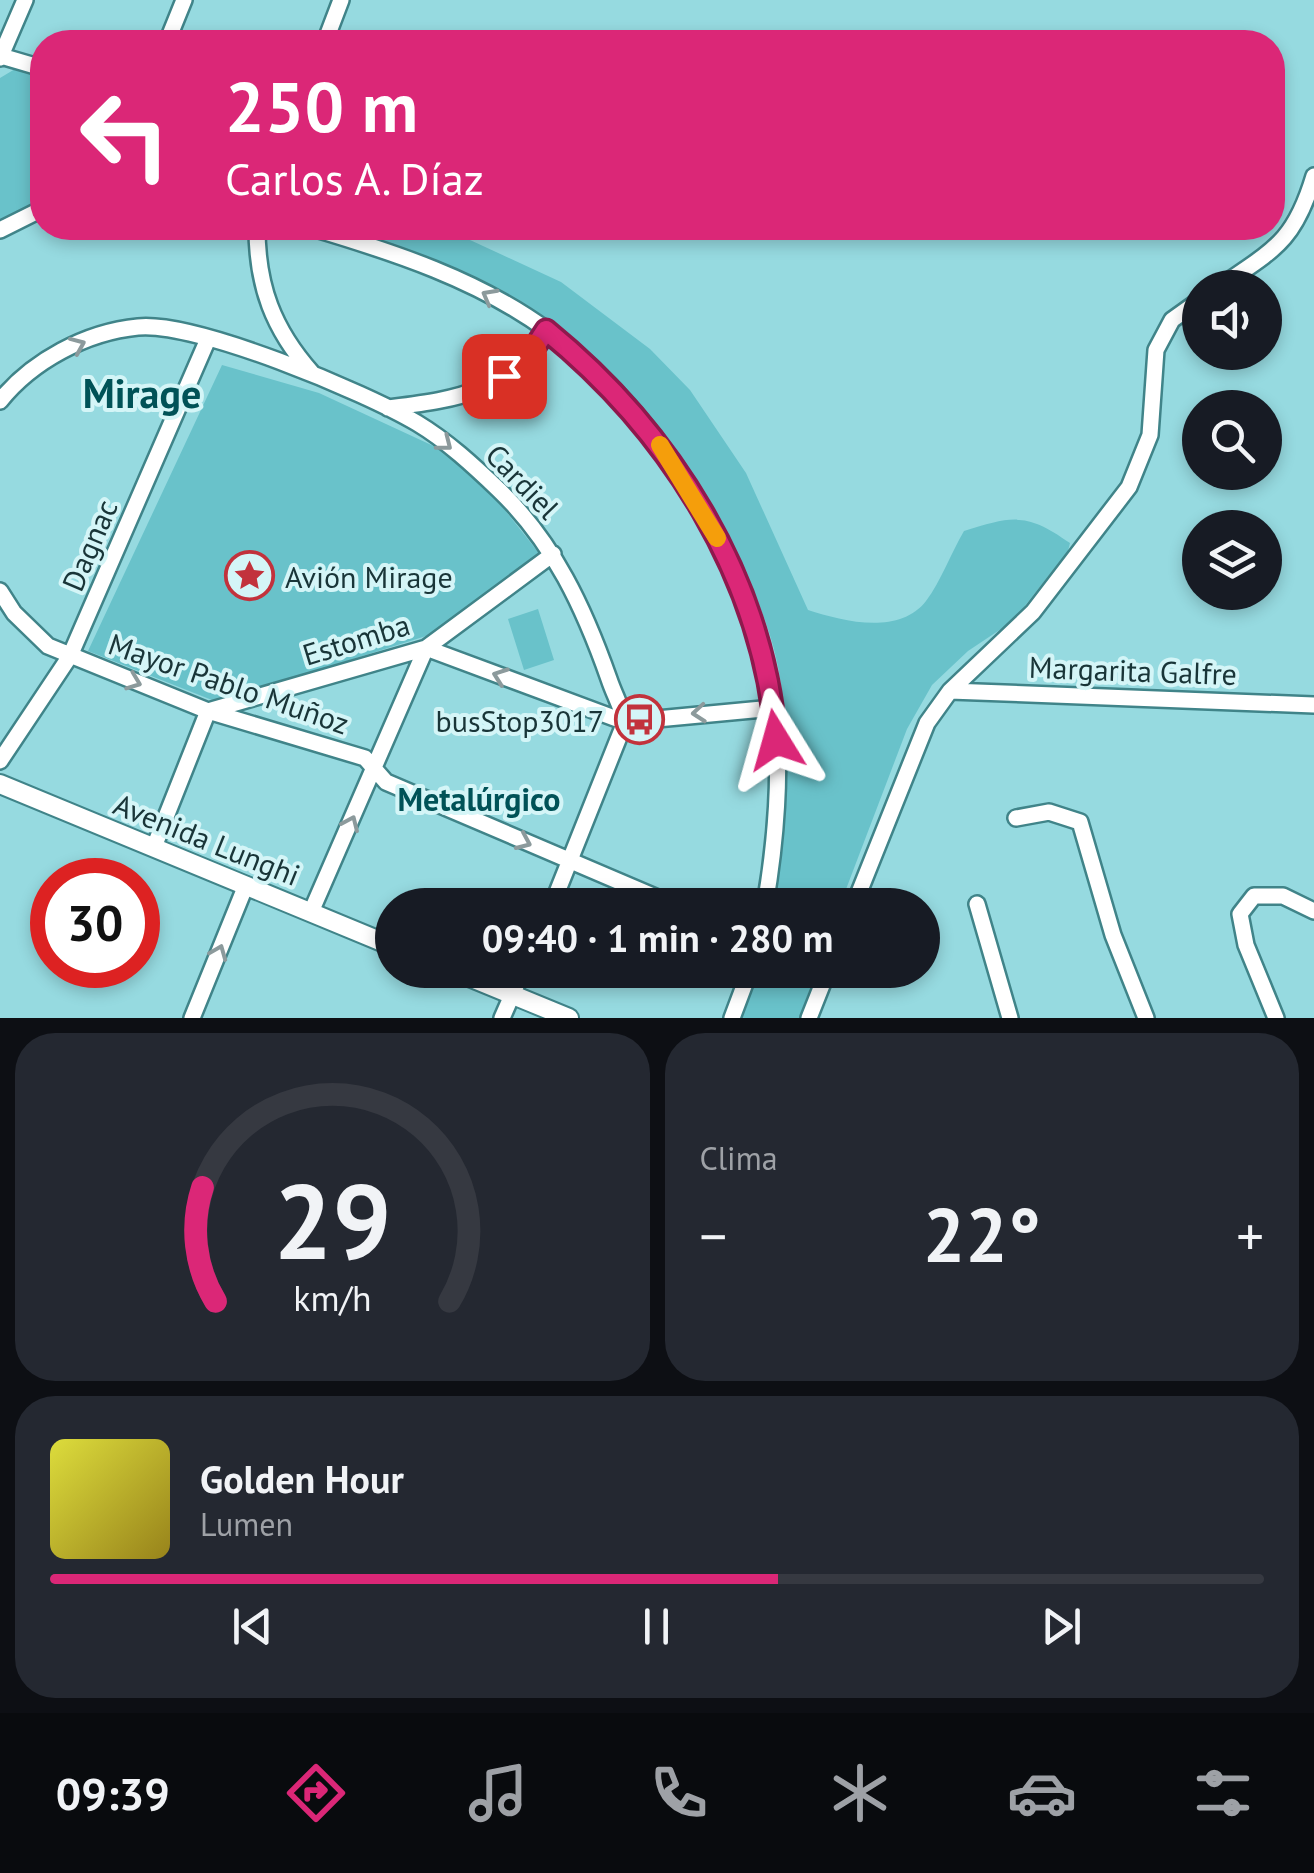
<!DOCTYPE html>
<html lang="es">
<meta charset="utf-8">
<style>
body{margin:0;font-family:"PT Sans",sans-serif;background:#242831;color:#f1f3f6;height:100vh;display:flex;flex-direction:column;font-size:38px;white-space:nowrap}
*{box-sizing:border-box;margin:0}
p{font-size:32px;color:#9ea1a6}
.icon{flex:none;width:55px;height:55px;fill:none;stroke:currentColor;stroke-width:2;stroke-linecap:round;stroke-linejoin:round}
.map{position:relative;height:1018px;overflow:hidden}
.drawer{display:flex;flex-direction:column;gap:15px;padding:15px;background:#0d0f14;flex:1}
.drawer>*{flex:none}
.banner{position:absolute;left:30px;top:30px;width:1255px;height:210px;border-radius:40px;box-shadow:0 5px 15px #0003;background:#db2777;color:#fff;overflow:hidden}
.controls{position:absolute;left:1182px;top:270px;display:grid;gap:20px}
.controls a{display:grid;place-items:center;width:100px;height:100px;border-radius:50%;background:#171b24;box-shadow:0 5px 15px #0003;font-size:50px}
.speed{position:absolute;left:30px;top:858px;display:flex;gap:20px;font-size:50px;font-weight:700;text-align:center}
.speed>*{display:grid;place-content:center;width:130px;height:130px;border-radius:50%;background:#171b24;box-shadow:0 5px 15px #0003;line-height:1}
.speed .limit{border:15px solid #d22;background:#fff;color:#111}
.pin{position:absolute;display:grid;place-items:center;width:85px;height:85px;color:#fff;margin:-42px;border-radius:20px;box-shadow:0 5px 15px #0006}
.me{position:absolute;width:110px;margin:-55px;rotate:352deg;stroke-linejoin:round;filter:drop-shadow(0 0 8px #0008)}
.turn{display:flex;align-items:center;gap:35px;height:210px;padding:0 30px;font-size:45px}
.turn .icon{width:130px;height:130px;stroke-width:2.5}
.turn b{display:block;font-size:70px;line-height:85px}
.big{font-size:75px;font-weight:600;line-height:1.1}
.drawer .widget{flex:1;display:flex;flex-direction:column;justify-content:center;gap:15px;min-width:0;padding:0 35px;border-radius:40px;background:#242831}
.drawer .dial{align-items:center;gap:0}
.dial svg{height:260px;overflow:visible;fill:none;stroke:#363941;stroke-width:7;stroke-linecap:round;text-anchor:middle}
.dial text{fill:#f1f3f6;stroke:none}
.song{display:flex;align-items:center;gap:30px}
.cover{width:120px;height:120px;border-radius:15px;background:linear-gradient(135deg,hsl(60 70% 55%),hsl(50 70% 35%))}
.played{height:10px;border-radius:5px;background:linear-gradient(90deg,#db2777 60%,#363941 60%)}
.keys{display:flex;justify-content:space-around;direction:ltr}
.heat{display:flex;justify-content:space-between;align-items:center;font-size:55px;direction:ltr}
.drawer .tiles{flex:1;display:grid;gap:15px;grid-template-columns:1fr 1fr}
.widget:last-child{grid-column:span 2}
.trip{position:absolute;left:375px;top:888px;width:565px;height:100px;border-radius:50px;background:#171b24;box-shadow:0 5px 15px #0003;font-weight:600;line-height:100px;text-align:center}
.tab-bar{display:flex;height:160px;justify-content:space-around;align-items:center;background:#090b0e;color:#9ea1a6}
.tab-bar .icon{width:70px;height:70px}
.tab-bar .on{color:#db2777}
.tab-bar b{font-size:45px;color:#f1f3f6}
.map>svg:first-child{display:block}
.green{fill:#69c2ca}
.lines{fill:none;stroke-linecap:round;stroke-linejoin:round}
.minor-casing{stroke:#408489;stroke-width:20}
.major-casing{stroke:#408489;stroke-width:22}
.minor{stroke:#fff;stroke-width:15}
.major{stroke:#fff;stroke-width:18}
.oneway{stroke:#8c9a9c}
.route-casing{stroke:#8e194d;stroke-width:25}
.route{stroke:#db2777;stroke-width:18}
.slow{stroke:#f59e0b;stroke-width:18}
.labels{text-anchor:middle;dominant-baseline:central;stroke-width:8;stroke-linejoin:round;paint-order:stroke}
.street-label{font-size:30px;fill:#193538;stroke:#d4f5f7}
.poi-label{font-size:30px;fill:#193538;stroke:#d4f5f7;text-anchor:start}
.neighbourhood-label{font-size:32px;font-weight:bold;fill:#005257;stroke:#d4f5f7}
.district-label{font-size:40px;font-weight:bold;fill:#005257;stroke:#d4f5f7}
</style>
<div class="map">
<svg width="1314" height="1018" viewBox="0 0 1314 1018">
<rect width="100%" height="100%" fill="#96dae0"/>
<!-- green -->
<path class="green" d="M 20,66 L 42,72 L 42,204 L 0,224 L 0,78 Z
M 332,228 L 444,228 L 561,282 L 650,349 L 690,390 L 746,473 L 808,610 C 842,621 899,636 926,601 C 941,581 951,553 964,531 C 1013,516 1026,512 1070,543 L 1068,551 L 1013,621 L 968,651 L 932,685 L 907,729 L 840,905 L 771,905 C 777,833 790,757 781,685 C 774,631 751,583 726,535 C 661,412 565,312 433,260 C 401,247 365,238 332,228 Z
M 222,365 L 319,393 L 440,449 L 497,500 L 542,557 L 426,636 L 217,702 L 88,651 Z
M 538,609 L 554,660 L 524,670 L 508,619 Z
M 759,970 L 817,970 L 799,1018 L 741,1018 Z"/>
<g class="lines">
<defs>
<path id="minor" d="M 167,42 L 184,0
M 325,42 L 341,0
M 1,56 L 42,68
M 0,58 L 25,0
M 257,228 C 257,286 273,329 312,373
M 312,228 C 393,252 479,280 548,331 C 666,419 749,563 773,708 C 783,766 775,847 765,905
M 0,230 L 42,209
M 1218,288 C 1273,250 1294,243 1314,176
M 0,401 C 32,361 86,332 138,327 C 195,321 365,392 417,423 C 447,441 474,466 499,490 C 554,543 584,608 609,679 C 614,694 621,706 625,722 L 552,905
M 388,408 C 457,399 505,394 546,330
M 0,591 L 14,613 L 48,646 L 208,711 L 365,758 L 386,782 L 674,905
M 426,648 L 625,722 L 773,708
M 950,691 L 1314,705
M 0,761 L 70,656 L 208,339
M 1016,818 L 1049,812 L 1080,822 L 1113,935 L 1146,1018
M 154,847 L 208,711 L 426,648 L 553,554
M 977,904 L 1010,1018
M 854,905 L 927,723 L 950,691 L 1033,612 L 1129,487 L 1150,435 L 1156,350 L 1172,320 L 1200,300
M 311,912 L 426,648
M 192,1018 L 246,885
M 502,1018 L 523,970
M 732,1018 L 750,970
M 809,1018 L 828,970
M 1276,1018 L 1246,945 L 1240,914 L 1254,896 L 1283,896 L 1314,911"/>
<path id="major" d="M 0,784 L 392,946
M 452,970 L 569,1018"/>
</defs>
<!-- minor casing -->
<use href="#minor" class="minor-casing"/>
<!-- major casing -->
<use href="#major" class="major-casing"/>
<!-- minor -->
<use href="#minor" class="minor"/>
<!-- major -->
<use href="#major" class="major"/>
</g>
<!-- one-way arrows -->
<defs><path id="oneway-chevron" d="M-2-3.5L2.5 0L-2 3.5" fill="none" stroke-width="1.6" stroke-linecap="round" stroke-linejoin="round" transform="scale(2.5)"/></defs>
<g class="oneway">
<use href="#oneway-chevron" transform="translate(489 296) rotate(-151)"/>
<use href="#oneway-chevron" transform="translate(78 345) rotate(-23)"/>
<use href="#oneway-chevron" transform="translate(445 444) rotate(38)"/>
<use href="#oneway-chevron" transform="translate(500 676) rotate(-160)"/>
<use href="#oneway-chevron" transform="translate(134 682) rotate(21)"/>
<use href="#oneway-chevron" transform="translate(699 713) rotate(175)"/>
<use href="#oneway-chevron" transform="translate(351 823) rotate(-66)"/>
<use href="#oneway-chevron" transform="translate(524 842) rotate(24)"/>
<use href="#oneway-chevron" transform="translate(219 952) rotate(-68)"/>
</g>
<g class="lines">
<defs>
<path id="route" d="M 504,376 L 533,350 L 546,330 C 670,431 763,577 776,740"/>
</defs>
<!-- route casing -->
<use href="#route" class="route-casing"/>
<!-- route -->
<use href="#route" class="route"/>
<!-- slow -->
<path class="slow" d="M 660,445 L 717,538"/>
</g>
<!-- icons -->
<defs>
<symbol id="sight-ring" viewBox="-11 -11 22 22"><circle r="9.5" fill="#d4f5f7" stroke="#c2323c" stroke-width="1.5"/><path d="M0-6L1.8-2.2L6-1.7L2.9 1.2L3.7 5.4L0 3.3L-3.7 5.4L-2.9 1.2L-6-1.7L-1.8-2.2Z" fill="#c2323c"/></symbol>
<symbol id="bus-ring" viewBox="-11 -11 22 22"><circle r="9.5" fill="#d4f5f7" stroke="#c2323c" stroke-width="1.5"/><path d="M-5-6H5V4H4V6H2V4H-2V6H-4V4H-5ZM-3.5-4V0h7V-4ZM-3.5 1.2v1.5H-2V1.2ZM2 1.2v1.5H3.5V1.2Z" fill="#c2323c"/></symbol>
</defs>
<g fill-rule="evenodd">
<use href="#sight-ring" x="222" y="548" width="55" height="55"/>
<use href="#bus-ring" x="612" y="692" width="55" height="55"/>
</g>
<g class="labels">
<!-- street labels -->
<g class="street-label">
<text transform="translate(523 481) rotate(46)">Cardiel</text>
<text transform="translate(89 545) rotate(-67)">Dagnac</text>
<text transform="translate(356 639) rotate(-17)">Estomba</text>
<text transform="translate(1133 670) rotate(2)">Margarita Galfre</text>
<text transform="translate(229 683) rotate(19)">Mayor Pablo Muñoz</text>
<text transform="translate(207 839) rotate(22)">Avenida Lunghi</text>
</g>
<!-- poi labels -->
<g class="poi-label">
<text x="285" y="576">Avión Mirage</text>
<text x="604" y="720" text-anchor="end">busStop3017</text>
</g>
<!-- neighbourhood labels -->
<g class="neighbourhood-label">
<text x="479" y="799">Metalúrgico</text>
</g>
<!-- district labels -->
<g class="district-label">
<text x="142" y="393">Mirage</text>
</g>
</g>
</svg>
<div class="controls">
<a><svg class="icon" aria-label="sound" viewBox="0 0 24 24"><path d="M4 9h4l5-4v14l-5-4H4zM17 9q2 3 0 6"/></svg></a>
<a><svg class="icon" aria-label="search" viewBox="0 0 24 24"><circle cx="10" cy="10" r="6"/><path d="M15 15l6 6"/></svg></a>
<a><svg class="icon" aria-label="layers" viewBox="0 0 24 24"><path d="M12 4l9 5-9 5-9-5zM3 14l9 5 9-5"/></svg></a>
</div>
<div class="speed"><div class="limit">30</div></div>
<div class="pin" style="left:504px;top:376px;background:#d93025"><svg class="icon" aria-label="arrive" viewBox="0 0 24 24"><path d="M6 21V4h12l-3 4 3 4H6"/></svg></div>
<svg class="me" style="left:776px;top:740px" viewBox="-20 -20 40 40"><path d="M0-17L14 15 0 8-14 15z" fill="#db2777" stroke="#fff" stroke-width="4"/></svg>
<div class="trip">09:40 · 1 min · 280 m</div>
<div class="banner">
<div class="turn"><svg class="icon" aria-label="left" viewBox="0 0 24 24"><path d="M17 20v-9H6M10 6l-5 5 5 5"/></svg><div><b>250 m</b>Carlos A. Díaz</div></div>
</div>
</div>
<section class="drawer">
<div class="tiles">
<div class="widget dial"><svg viewBox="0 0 100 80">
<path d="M14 69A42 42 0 1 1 86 69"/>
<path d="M14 69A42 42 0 0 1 10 34" stroke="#db2777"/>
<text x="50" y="56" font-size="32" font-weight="700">29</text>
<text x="50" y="72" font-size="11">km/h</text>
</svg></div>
<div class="widget"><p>Clima</p>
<div class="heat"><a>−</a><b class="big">22°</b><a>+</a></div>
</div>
<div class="widget">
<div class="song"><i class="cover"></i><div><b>Golden Hour</b><p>Lumen</p></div></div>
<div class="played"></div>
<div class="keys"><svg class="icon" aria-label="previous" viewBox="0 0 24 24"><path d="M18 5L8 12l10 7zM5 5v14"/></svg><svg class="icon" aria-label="pause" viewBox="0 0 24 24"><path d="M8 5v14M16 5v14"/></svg><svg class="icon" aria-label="next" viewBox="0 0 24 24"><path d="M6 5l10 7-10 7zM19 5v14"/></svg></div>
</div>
</div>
</section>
<nav class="tab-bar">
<b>09:39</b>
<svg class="icon on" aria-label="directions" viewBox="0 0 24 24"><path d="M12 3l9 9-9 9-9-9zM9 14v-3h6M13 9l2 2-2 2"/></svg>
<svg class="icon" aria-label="music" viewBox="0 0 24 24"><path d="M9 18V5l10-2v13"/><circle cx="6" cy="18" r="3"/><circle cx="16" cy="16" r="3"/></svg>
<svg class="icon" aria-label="phone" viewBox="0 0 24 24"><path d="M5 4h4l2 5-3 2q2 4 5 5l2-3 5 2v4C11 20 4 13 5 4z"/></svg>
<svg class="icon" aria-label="climate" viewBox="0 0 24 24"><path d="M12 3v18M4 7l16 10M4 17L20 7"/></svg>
<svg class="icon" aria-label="car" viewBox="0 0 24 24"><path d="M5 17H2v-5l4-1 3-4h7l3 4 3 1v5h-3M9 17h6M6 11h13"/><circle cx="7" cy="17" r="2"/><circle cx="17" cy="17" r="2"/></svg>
<svg class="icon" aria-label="filters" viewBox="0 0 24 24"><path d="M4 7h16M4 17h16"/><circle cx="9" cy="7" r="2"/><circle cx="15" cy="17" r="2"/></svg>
</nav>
